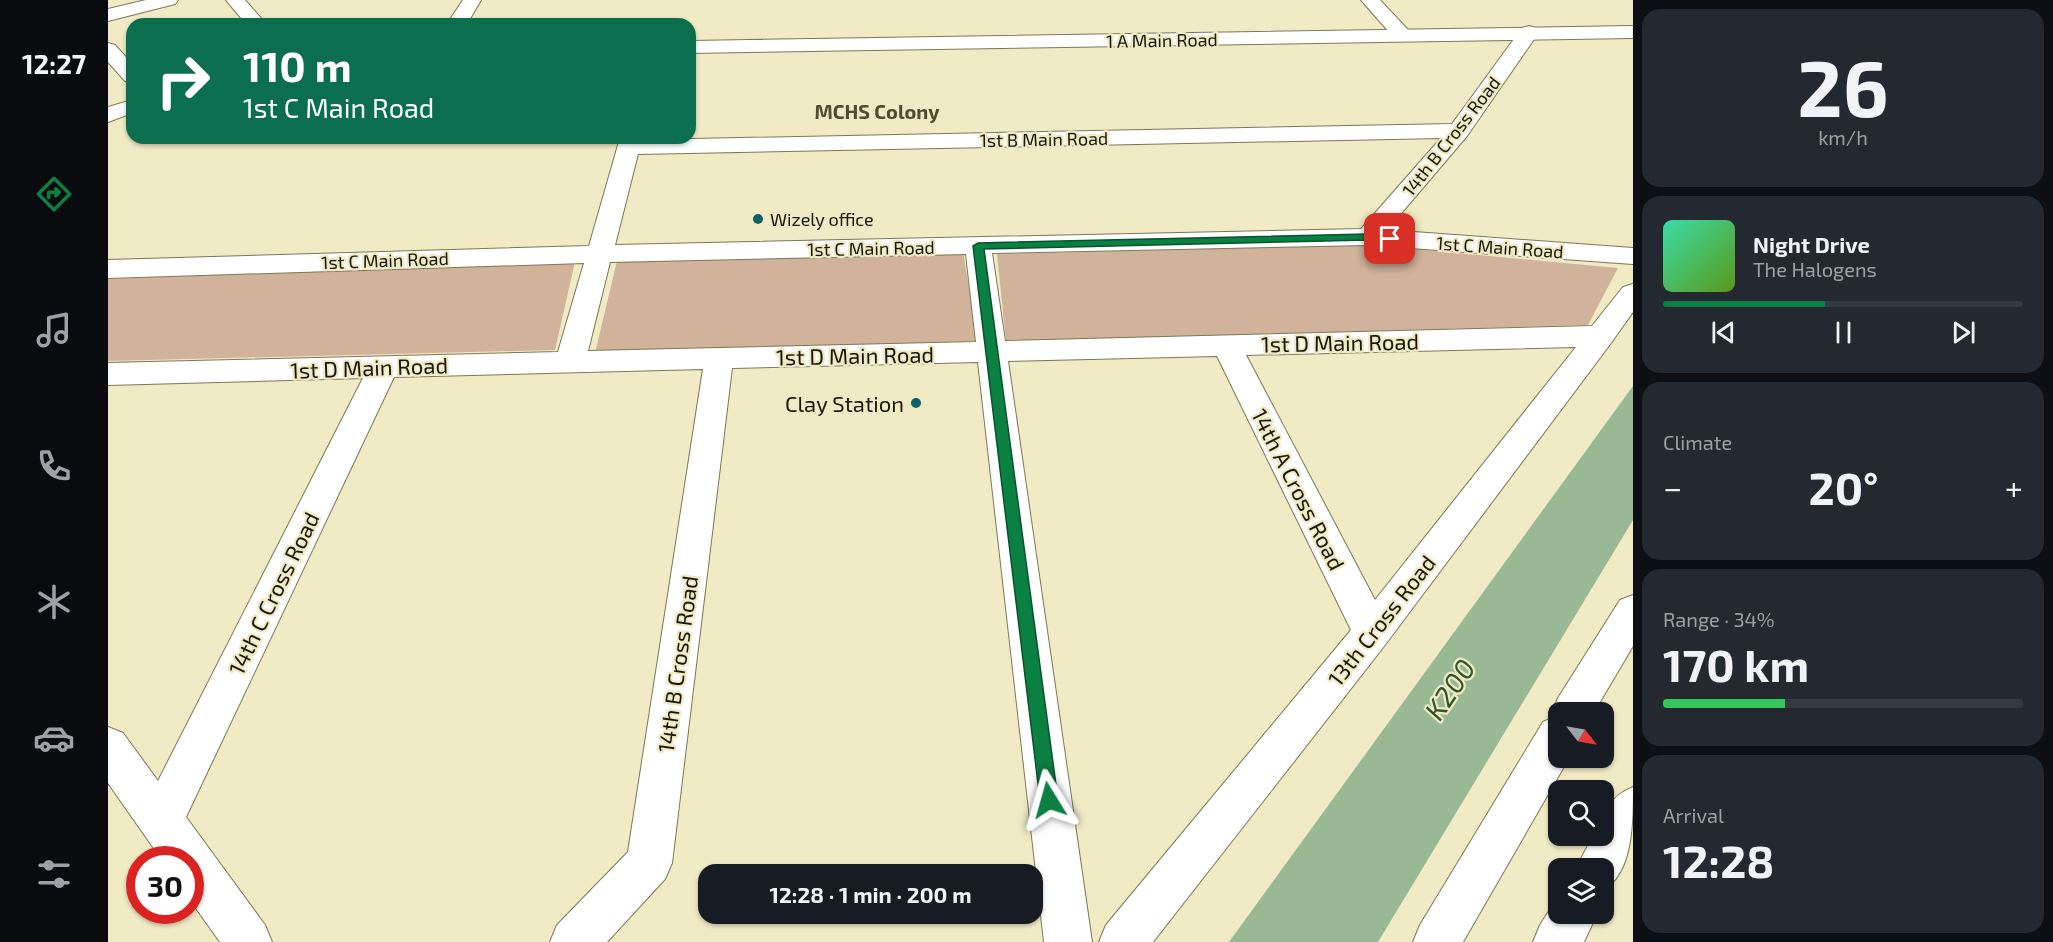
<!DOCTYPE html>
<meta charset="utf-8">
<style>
body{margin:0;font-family:"Exo 2",sans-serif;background:#242831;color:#f1f3f6;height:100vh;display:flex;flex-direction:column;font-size:22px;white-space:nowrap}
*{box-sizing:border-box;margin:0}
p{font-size:20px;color:#9ea1a6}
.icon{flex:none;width:33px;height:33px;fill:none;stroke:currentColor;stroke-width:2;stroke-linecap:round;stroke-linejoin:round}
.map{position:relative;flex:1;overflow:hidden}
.sheet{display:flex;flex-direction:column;gap:9px;padding:9px;background:#0d0f14;width:420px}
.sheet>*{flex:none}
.hud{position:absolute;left:18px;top:18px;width:570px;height:126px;border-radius:18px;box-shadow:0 2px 4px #0004;background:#0b6e4f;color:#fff;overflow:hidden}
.needle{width:39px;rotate:121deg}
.tools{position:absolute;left:1440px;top:702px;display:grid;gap:12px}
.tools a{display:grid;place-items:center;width:66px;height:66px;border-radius:12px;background:#171b24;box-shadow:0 2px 4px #0004;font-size:30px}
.speed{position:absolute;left:18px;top:846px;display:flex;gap:12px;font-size:30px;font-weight:700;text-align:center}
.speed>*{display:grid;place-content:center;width:78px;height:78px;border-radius:50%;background:#171b24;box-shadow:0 2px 4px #0004;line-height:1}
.speed .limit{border:9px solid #d22;background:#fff;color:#111}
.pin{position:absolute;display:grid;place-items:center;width:51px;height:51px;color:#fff;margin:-26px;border-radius:12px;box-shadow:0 3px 9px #0006}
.me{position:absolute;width:66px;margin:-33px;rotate:352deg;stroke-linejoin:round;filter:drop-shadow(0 0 4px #0008)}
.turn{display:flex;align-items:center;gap:21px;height:126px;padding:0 18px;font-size:27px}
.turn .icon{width:78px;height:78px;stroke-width:2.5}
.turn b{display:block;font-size:42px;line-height:51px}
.big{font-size:45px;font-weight:700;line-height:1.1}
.sheet .widget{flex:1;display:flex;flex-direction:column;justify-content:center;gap:9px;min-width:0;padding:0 21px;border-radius:18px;background:#242831}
.sheet .dial{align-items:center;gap:0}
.dial b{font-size:78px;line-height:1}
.song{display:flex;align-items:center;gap:18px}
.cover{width:72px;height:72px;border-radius:9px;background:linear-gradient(135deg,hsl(160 70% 55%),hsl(90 70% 35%))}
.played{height:6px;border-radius:3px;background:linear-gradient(90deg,#0b8043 45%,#363941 45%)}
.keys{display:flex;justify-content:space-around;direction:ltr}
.heat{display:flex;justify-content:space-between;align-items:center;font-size:33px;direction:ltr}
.charge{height:9px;border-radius:4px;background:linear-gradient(90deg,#34c759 34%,#363941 0)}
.trip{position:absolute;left:590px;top:864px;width:345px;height:60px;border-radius:18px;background:#171b24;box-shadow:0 2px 4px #0004;font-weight:700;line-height:60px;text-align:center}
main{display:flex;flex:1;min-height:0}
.menu{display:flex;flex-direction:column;width:108px;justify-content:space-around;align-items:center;background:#090b0e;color:#9ea1a6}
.menu .icon{width:42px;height:42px}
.menu .current{color:#0b8043}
.menu b{font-size:27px;color:#f1f3f6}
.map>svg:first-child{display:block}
.green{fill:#d1b29b}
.water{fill:#99b894}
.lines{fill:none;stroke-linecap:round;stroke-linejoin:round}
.minor-casing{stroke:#7c7755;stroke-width:2}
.tertiary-casing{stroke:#7c7755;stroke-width:2}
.primary-casing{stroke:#7c7755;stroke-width:2}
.minor{fill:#fff;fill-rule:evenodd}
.tertiary{fill:#fff;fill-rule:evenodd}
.primary{fill:#fff;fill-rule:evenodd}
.route{fill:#0b8043;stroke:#07532c;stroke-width:1.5}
.poi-dot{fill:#116168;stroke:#f0eac5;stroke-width:2}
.labels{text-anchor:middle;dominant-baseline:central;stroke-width:4.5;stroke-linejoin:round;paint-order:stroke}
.far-street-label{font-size:18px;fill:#181609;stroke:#f0eac5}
.far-poi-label{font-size:18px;fill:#181609;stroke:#f0eac5;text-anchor:start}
.far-neighbourhood-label{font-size:20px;font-weight:bold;fill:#514c2c;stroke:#f0eac5}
.street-label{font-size:22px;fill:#181609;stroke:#f0eac5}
.poi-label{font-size:22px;fill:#181609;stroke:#f0eac5;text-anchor:end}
.near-water-label{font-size:28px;font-style:italic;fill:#2c5726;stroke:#f0eac5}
</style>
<main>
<nav class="menu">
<b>12:27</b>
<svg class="icon current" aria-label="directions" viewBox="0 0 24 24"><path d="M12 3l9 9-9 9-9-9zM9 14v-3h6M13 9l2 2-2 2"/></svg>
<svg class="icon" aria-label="music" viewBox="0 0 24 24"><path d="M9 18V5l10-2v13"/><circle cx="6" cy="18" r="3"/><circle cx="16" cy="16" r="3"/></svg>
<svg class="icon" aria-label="phone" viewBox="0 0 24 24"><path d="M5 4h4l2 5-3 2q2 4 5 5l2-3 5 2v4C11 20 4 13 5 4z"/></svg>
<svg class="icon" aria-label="climate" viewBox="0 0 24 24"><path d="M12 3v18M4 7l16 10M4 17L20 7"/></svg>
<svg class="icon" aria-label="car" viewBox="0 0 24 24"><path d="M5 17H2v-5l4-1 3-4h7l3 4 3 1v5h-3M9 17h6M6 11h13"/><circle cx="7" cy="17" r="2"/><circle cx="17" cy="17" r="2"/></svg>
<svg class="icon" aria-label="filters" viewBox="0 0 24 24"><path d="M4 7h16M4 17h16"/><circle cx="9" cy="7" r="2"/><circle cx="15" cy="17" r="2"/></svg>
</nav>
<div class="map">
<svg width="1525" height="942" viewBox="0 0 1525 942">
<rect width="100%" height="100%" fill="#f0eac5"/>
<!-- green -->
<path class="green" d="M 1263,245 L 1510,268 L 1480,325 L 898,341 L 889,254 Z
M 855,252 L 870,341 L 487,353 L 509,261 Z
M 467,262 L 447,350 L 0,361 L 0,279 Z"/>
<!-- water -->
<path class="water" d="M 1525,386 L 1525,520 L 1270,942 L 1121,942 Z"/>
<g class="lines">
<defs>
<path id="minor" d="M 38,0 L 70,0 L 67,4 L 0,21 L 0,9 Z
M 118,0 L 137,0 L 158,24 L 138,24 Z
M 355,0 L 373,0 L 359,24 L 339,24 Z
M 1253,0 L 1272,0 L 1303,33 L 1306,37 L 1303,41 L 1289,41 Z
M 1421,26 L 1428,28 L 1431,32 L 1359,136 L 1279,230 L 1525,248 L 1525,264 L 1260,245 L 884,253 L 897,341 L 1484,326 L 1515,287 L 1525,284 L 1525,312 L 1503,343 L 1277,645 L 1045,942 L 991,942 L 998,925 L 1243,630 L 1109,356 L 900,361 L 984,942 L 936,942 L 870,362 L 624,368 L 564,863 L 557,879 L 499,942 L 442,942 L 449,925 L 520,852 L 595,369 L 286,377 L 78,817 L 157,925 L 164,942 L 112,942 L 82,900 L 82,860 L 54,860 L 0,783 L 0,727 L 15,733 L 50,781 L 255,378 L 0,385 L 0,363 L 450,352 L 476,263 L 0,278 L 0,260 L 481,246 L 512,138 L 534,138 L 534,140 L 1344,124 L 1414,28 ZM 1333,138 L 1253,229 L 507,245 L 530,154 ZM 858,254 L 868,342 L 480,351 L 502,262 ZM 1468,347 L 1267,600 L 1138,355 Z
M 0,43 L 7,45 L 24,64 L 24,83 L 17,81 L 0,62 Z"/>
<path id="tertiary" d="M 1525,26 L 1525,38 L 582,53 L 582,41 Z
M 24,100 L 24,113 L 0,122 L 0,107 Z
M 1525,595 L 1525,646 L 1486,712 L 1450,712 L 1450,758 L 1461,758 L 1355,942 L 1305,942 L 1312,925 L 1435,722 L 1446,717 L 1444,712 L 1450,698 L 1512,600 Z"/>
<path id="primary" d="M 1525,787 C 1525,821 1525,873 1496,889 L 1496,868 L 1468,868 L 1485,836 L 1496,836 C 1496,811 1501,797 1525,787 Z
M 1450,897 L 1450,914 L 1489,914 L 1476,942 L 1425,942 L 1432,925 Z"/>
</defs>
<!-- minor casing -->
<use href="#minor" class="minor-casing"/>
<!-- tertiary casing -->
<use href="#tertiary" class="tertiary-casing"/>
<!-- primary casing -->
<use href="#primary" class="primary-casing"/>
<!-- minor -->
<use href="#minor" class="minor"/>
<!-- tertiary -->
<use href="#tertiary" class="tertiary"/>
<!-- primary -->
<use href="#primary" class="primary"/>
</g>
<!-- route -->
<path class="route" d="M 1260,234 L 1282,236 L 1288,239 L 1282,242 L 1260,240 L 876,249 L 950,800 L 948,806 L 941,809 L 935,806 L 932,800 L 865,246 L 870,243 Z"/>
<!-- markers -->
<g class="poi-dot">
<circle cx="650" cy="219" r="6"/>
<circle cx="808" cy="403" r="6"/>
</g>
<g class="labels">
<!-- far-street labels -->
<g class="far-street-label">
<text transform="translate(1054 40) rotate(-1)">1 A Main Road</text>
<text transform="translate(1343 136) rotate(-52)">14th B Cross Road</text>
<text transform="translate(936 139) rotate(-1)">1st B Main Road</text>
<text transform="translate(1392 247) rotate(4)">1st C Main Road</text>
<text transform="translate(763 248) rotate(-1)">1st C Main Road</text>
<text transform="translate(277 260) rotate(-2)">1st C Main Road</text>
</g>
<!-- far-poi labels -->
<g class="far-poi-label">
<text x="662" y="219">Wizely office</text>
</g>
<!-- far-neighbourhood labels -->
<g class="far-neighbourhood-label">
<text x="769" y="111">MCHS Colony</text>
</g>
<!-- street labels -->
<g class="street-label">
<text transform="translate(1232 342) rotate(-1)">1st D Main Road</text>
<text transform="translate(747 355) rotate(-1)">1st D Main Road</text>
<text transform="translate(261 367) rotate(-2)">1st D Main Road</text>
<text transform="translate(1191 489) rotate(63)">14th A Cross Road</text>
<text transform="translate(165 593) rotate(-64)">14th C Cross Road</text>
<text transform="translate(1273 620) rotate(-52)">13th Cross Road</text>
<text transform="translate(569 664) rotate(-82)">14th B Cross Road</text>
</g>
<!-- poi labels -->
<g class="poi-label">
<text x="796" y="403">Clay Station</text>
</g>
<!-- near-water labels -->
<g class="near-water-label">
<text transform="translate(1341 689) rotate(-56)">K200</text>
</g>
</g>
</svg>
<div class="tools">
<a><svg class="needle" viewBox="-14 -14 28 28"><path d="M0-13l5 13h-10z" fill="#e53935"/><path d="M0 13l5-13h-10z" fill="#9ea1a6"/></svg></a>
<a><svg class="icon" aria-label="search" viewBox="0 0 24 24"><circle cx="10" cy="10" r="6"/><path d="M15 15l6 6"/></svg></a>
<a><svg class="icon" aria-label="layers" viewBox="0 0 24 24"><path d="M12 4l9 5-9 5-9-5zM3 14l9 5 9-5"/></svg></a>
</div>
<div class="speed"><div class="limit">30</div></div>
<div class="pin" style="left:1282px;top:239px;background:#d93025"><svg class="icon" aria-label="arrive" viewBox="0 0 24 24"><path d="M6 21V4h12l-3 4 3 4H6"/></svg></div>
<svg class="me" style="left:941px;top:800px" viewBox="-20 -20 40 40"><path d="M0-17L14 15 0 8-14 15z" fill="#0b8043" stroke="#fff" stroke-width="4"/></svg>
<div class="trip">12:28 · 1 min · 200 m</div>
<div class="hud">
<div class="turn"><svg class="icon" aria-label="right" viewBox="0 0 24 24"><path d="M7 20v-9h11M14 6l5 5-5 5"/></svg><div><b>110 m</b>1st C Main Road</div></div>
</div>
</div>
<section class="sheet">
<div class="widget dial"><b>26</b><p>km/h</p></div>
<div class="widget">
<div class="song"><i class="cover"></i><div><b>Night Drive</b><p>The Halogens</p></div></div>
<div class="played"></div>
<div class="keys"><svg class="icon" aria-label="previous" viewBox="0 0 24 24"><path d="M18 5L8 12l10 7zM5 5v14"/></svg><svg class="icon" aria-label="pause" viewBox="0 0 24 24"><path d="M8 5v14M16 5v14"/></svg><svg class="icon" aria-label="next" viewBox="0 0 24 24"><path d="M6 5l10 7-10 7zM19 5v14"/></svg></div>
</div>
<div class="widget"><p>Climate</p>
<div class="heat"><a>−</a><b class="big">20°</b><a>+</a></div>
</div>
<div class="widget"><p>Range · 34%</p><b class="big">170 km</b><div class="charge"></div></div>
<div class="widget"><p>Arrival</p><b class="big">12:28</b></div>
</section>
</main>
